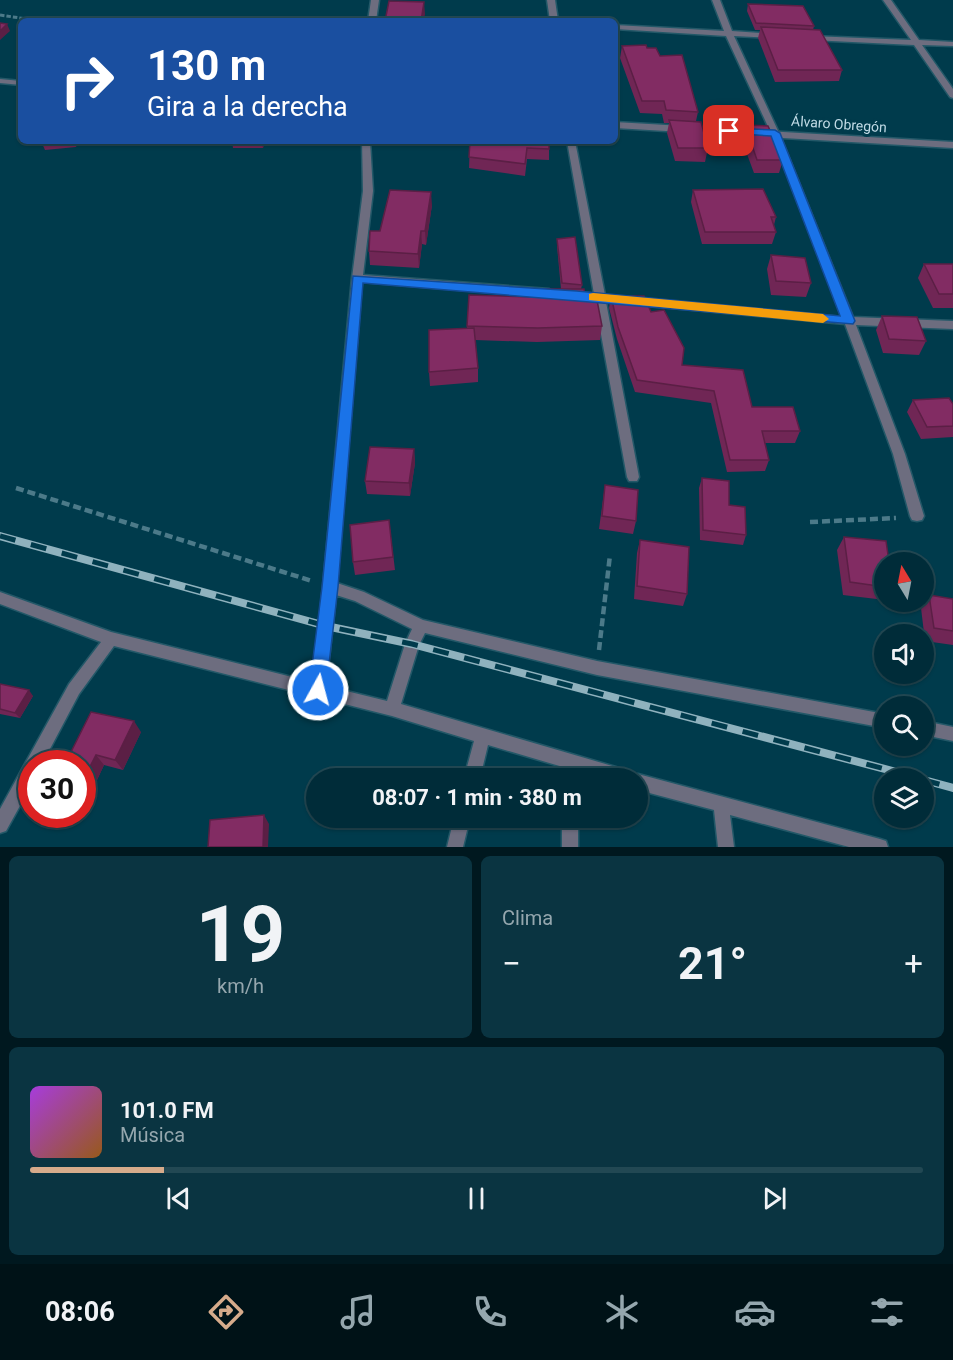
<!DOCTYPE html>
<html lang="es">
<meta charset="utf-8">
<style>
body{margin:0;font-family:Roboto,sans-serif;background:#0a3441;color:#f1f3f6;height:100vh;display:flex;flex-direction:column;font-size:22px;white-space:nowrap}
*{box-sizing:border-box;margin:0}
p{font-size:20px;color:#95a7ae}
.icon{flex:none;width:33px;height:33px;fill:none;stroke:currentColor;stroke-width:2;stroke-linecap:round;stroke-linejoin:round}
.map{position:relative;height:847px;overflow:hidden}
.drawer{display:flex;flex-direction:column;gap:9px;padding:9px;background:#00181f;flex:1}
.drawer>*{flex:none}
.hud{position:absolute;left:18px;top:18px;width:600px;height:126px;border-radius:9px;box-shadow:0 2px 4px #0004,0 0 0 2px #224853;background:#1a4fa0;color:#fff;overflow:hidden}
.needle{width:39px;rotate:350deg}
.controls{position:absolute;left:874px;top:552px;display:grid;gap:12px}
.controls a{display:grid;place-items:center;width:60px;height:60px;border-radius:50%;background:#002c39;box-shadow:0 2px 4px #0004,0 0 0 2px #224853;font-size:30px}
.speed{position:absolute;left:18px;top:750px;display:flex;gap:12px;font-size:30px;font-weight:700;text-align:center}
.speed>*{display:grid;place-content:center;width:78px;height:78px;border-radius:50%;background:#002c39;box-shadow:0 2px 4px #0004,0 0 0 2px #224853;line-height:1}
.speed .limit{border:9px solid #d22;background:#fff;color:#111}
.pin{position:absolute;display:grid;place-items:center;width:51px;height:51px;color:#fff;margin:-26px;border-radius:12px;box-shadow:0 3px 9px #0006}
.me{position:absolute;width:66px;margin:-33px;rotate:7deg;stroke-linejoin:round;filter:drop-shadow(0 0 4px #0008)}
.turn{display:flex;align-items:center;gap:21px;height:126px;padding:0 30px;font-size:27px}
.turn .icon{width:78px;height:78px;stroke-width:2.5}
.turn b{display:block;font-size:42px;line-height:51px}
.big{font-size:45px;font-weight:700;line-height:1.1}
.drawer .widget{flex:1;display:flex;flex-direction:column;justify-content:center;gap:9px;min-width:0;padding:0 21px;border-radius:9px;background:#0a3441}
.drawer .dial{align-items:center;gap:0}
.dial b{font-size:78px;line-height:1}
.song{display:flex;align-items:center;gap:18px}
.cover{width:72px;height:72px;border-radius:9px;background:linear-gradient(135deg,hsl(280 70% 55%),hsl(30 70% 35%))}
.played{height:6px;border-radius:3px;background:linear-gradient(90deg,#d6ab8b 15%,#224853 15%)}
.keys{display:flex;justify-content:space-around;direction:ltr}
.heat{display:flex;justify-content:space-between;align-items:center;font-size:33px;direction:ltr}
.drawer .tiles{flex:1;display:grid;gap:9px;grid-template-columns:1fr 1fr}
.widget:last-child{grid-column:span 2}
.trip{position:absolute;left:306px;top:768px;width:342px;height:60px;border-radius:30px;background:#002c39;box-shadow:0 2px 4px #0004,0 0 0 2px #224853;font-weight:700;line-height:60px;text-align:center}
.dock{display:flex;height:96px;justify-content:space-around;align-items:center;background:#001217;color:#95a7ae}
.dock .icon{width:42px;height:42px}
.dock .active{color:#d6ab8b}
.dock b{font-size:27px;color:#f1f3f6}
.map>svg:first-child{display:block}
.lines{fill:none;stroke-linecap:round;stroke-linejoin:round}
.minor-casing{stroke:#235868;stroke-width:3}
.tertiary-casing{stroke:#235868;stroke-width:3}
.path-far1{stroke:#4c7a89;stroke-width:3;stroke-dasharray:4.5 2;stroke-linecap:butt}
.path{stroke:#4c7a89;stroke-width:4.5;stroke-dasharray:8 4;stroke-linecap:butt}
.minor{fill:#6d6d7f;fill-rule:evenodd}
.tertiary{fill:#6d6d7f;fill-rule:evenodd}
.rail-casing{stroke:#8fb2be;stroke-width:8}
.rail{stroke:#003b4c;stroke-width:5;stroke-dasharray:16;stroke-linecap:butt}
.wall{fill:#702655}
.shaded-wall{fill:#5b1f45}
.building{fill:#822c63;stroke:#5b1f45;stroke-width:1.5}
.route{fill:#1a73e8;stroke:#114b97;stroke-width:1.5}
.slow{fill:#f59e0b}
.labels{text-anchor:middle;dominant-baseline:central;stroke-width:6;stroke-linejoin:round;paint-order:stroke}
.far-street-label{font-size:14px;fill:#c1dbe6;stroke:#003b4c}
</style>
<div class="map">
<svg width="953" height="847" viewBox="0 0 953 847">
<rect width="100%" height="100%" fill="#003b4c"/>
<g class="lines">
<defs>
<path id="minor" d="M 371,0 L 379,0 L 376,21 L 368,21 Z
M 547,0 L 555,0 L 558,21 L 550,21 Z
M 712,0 L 720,0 L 732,31 L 773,34 L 777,36 L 773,38 L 734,36 L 779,133 L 853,317 L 953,321 L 953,329 L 856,325 L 905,454 L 924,516 L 922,520 L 917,521 L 912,520 L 910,516 L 893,454 L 845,324 L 606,302 L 639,477 L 637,481 L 629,481 L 627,477 L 595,301 L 582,300 L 577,296 L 582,292 L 594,294 L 567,141 L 575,141 L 605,295 L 842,317 L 771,133 L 726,36 L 615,29 L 615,25 L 724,31 Z
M 883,0 L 891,0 L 919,40 L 953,42 L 953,46 L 922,45 L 953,89 L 953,98 L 950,97 L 914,45 L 811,40 L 807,38 L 811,36 L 911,40 Z
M 362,141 L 370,141 L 373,191 L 363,275 L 549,289 L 554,293 L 549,297 L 362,282 L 337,583 L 364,592 L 423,620 L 597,661 L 885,714 L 885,728 L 597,675 L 425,633 L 419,645 L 401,704 L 626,770 L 632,772 L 633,776 L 638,774 L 880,839 L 886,841 L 888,847 L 849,847 L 730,815 L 734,847 L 718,847 L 714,810 L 638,790 L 638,778 L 601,778 L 578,772 L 578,778 L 562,778 L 563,767 L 488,745 L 480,778 L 464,778 L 474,741 L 392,716 L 114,646 L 79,694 L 42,764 L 32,764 L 32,784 L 6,831 L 0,833 L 0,809 L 69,684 L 101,642 L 0,604 L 0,592 L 111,632 L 312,682 L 323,587 L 352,278 L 363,191 ZM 336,595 L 355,601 L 412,629 L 405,644 L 387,701 L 326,686 Z
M 924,721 L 953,727 L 953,741 L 924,735 Z
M 454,818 L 470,818 L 463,847 L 447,847 Z
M 562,818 L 578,818 L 578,847 L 562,847 Z"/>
<path id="tertiary" d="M 0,79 L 21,81 L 21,85 L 0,83 Z
M 615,122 L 953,142 L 953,148 L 615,128 Z"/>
</defs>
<!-- minor casing -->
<use href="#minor" class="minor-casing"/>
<!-- tertiary casing -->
<use href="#tertiary" class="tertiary-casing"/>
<!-- path-far1 -->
<path class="path-far1" d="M 0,15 L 40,21"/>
<!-- path -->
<path class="path" d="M 16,488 L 312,581
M 810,522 L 896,518
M 599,650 L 610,555"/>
<!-- minor -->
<use href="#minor" class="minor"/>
<!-- tertiary -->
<use href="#tertiary" class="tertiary"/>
<defs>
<path id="rail" d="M 0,536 L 326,626 L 412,644 L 919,778
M 924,780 L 953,788"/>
</defs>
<!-- rail casing -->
<use href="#rail" class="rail-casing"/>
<!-- rail -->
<use href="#rail" class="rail"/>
</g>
<!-- wall -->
<path class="wall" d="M 748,4 L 814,26 L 813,30 L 842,70 L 839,81 L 775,82 L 758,38 L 760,30 L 755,30 L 747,11 Z
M 622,46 L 647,48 L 660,56 L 698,112 L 696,121 L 708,148 L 705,162 L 675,161 L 667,133 L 669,123 L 664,123 L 662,114 L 640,113 L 620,58 Z
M 745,125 L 783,160 L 779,173 L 754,173 L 741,138 Z
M 41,141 L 78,141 L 76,147 L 45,150 Z
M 232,141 L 265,141 L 263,148 L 233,148 Z
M 470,141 L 549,149 L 549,160 L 527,159 L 525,176 L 469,168 Z
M 693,190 L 776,217 L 774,225 L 776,232 L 772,244 L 702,244 L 691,202 Z
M 432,205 L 426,245 L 422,244 L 419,268 L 370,265 L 369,251 L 380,231 Z
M 557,239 L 582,285 L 581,289 L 602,326 L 600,340 L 537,342 L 475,340 L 478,368 L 478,382 L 430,386 L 429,372 L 467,328 L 469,295 L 534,297 L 534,289 L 561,289 L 557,246 Z
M 771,255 L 811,283 L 806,297 L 771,295 L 767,269 Z
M 924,264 L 953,264 L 953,308 L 933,308 L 918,278 Z
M 611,296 L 651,312 L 682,365 L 752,407 L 800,431 L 795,443 L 765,443 L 769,460 L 765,471 L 727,472 L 711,403 L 635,392 L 617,339 L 609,308 Z
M 882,316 L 926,341 L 919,355 L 883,353 L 876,330 Z
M 913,400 L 953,404 L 953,437 L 921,439 L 907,412 Z
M 414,449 L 415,463 L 410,496 L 367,494 L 365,481 Z
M 702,478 L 729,505 L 746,535 L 743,545 L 700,540 L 699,488 Z
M 605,485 L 636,521 L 633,534 L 599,529 Z
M 389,520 L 395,570 L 355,575 L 353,562 Z
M 844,537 L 885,562 L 885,600 L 843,595 L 837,550 Z
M 640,540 L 687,594 L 683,606 L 634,599 L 637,553 Z
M 929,595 L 953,599 L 953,645 L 925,641 L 921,608 Z
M 0,684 L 33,696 L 20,718 L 0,714 Z
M 141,732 L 123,770 L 104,765 L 84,808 L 82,807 L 82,764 L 65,764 Z"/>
<!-- shaded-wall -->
<path class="shaded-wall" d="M 424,2 L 425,14 L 424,21 L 421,21 Z
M 7,24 L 10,31 L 0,40 L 0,31 Z
M 74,141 L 78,141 L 76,147 Z
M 261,141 L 265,141 L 263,148 Z
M 431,192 L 432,205 L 426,245 L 425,231 Z
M 421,231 L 422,244 L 419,268 L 418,254 Z
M 414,449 L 415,463 L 410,496 L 409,483 Z
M 29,690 L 33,696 L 20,718 L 15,713 Z
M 134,721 L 141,732 L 123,770 L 115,760 Z
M 96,755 L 104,765 L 84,808 L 82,806 L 82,782 Z
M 264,815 L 269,824 L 268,847 L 263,847 Z"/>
<!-- building -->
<path class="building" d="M 389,1 L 424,2 L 421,21 L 385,21 Z
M 748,4 L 803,6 L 814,26 L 756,23 Z
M 0,23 L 7,24 L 0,31 Z
M 761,27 L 820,30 L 842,70 L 778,70 Z
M 646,45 L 647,48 L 656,48 L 660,56 L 682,55 L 698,112 L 666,110 L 664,101 L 642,101 L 622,46 Z
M 669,120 L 701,122 L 708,148 L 678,148 Z
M 745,125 L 768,126 L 783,160 L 757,160 Z
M 470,141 L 549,141 L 549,149 L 527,148 L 525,164 L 469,157 Z
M 763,189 L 776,217 L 771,217 L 776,232 L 705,232 L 693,190 Z
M 390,190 L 431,192 L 425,231 L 421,231 L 418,254 L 369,251 L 370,231 L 380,231 Z
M 575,237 L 582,285 L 562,283 L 557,239 Z
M 771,255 L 805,258 L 811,283 L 776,281 Z
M 924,264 L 953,264 L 953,294 L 939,294 Z
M 534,289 L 584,289 L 585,295 L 596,295 L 602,326 L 538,328 L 467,326 L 469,295 L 535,297 Z
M 611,296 L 644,296 L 651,312 L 664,310 L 684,348 L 682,365 L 743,370 L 752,407 L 793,407 L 800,431 L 762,431 L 769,460 L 730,460 L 714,391 L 637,380 L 618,327 Z
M 882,316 L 917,317 L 926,341 L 889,339 Z
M 474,328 L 478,368 L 429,372 L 429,330 Z
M 949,398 L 953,404 L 953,426 L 927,427 L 913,400 Z
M 370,447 L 414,449 L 409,483 L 365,481 Z
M 702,478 L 729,481 L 729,505 L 745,507 L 746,535 L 703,530 Z
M 605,485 L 638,490 L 636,521 L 602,516 Z
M 389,520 L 393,557 L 353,562 L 350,525 Z
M 844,537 L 886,541 L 889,562 L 885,562 L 885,587 L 850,582 Z
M 640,540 L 689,547 L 687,594 L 637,586 Z
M 929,595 L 953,599 L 953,631 L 934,628 Z
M 0,684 L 29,690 L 15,713 L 0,709 Z
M 91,712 L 134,721 L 115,760 L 96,755 L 82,782 L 82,764 L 65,764 Z
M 264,815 L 263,847 L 208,847 L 210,820 Z"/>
<!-- route -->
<path class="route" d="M 729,128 L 775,130 L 780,133 L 855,321 L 853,324 L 363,283 L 338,587 L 326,690 L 324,696 L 318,698 L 312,696 L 309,690 L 322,587 L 353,276 L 577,291 L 840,316 L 771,136 L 726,133 L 724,131 Z"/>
<!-- slow -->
<path class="slow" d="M 593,293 L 823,314 L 829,319 L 823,323 L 589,300 L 589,294 Z"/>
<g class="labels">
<!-- far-street labels -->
<g class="far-street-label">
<text transform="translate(839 124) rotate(4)">Álvaro Obregón</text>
</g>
</g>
</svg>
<div class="controls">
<a><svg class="needle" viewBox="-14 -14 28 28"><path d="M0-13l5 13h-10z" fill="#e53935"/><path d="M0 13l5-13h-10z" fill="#95a7ae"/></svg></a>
<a><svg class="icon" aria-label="sound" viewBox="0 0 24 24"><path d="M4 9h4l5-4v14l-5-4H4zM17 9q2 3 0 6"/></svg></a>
<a><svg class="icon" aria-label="search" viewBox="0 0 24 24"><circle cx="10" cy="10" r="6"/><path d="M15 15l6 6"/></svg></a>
<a><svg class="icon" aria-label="layers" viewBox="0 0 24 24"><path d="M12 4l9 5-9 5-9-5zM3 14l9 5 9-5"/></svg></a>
</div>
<div class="speed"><div class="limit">30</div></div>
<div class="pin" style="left:729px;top:131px;background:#d93025"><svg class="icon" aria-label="arrive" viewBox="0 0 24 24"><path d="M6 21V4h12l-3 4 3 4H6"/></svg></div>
<svg class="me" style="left:318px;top:690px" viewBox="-20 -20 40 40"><circle r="17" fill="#1a73e8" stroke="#fff" stroke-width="3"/><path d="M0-11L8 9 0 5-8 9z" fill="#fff"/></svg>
<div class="trip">08:07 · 1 min · 380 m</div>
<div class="hud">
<div class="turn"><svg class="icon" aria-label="right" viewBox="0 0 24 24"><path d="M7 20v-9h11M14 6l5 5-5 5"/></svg><div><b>130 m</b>Gira a la derecha</div></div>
</div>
</div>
<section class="drawer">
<div class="tiles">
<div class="widget dial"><b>19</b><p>km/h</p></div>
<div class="widget"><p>Clima</p>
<div class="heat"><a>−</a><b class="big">21°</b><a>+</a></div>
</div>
<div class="widget">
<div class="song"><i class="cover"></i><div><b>101.0 FM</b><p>Música</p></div></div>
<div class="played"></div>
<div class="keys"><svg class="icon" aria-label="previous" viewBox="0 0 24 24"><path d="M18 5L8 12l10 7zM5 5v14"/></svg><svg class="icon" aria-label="pause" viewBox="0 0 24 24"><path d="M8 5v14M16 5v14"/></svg><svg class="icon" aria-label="next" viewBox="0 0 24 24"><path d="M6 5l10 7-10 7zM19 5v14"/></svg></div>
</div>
</div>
</section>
<nav class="dock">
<b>08:06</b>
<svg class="icon active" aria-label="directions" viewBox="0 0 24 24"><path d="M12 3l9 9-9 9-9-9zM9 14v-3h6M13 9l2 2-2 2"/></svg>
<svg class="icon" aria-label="music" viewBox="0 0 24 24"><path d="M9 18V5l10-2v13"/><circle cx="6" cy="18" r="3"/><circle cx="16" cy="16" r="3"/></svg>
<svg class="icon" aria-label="phone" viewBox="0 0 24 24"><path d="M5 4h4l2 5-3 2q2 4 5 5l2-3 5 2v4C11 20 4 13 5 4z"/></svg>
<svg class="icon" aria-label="climate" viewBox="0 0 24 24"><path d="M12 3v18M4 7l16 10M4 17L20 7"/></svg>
<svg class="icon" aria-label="car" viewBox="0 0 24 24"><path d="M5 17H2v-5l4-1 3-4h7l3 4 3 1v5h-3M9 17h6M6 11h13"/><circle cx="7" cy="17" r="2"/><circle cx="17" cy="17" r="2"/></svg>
<svg class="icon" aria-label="filters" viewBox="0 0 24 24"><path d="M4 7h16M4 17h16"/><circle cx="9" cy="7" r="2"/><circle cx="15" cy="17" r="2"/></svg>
</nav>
